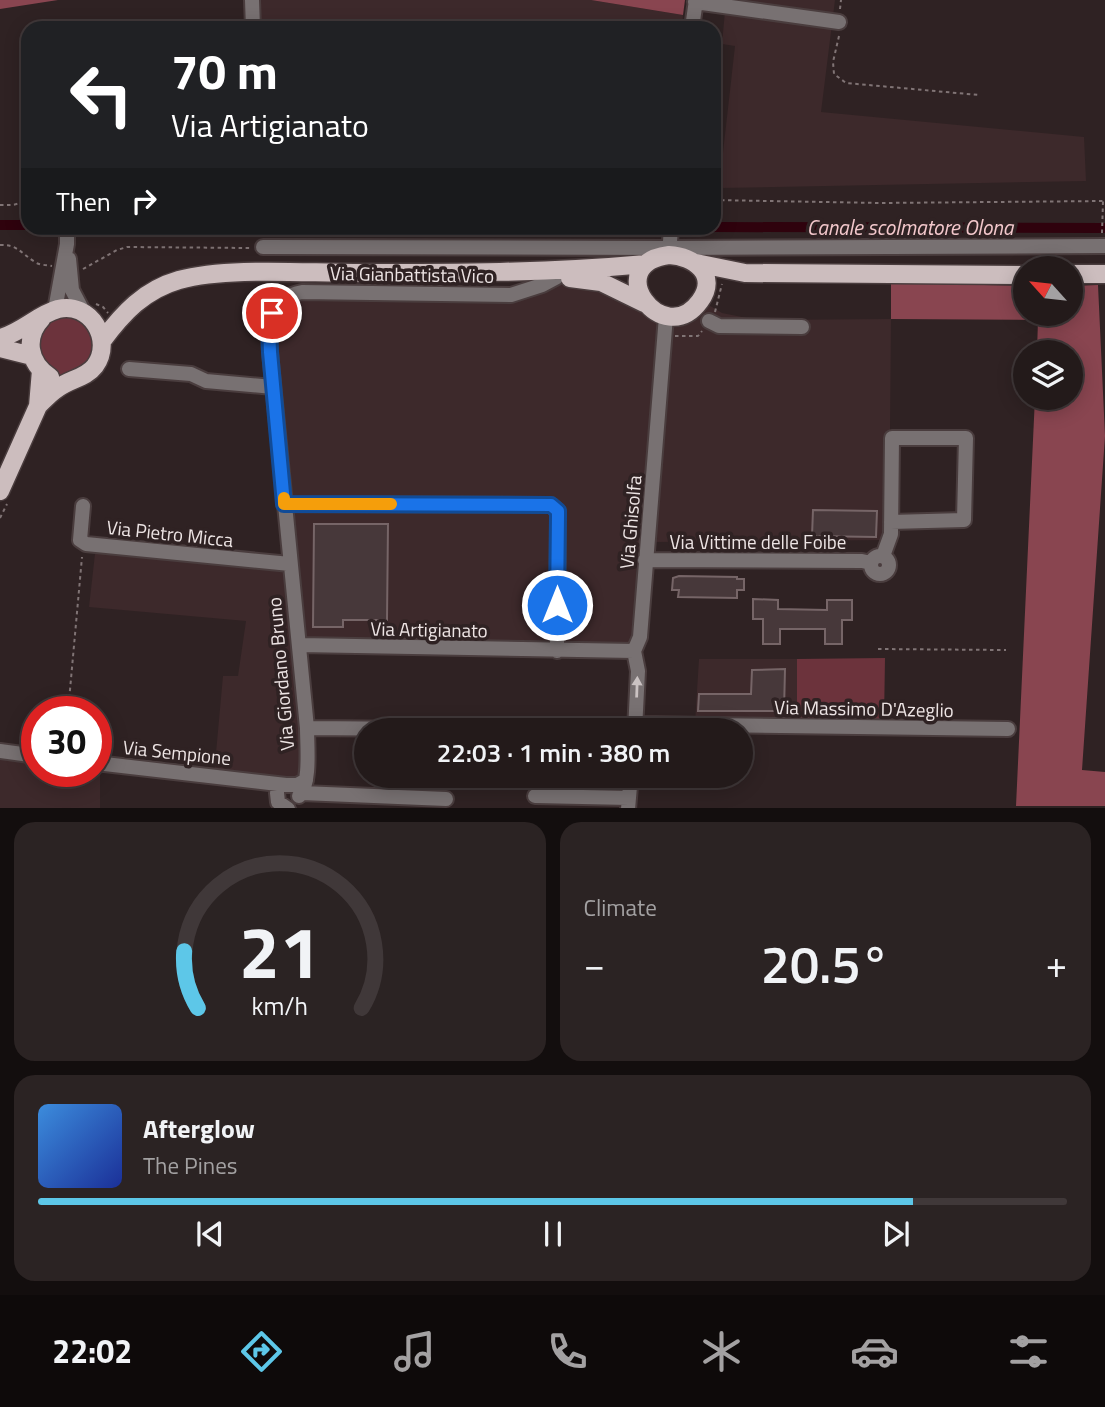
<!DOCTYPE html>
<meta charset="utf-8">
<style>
body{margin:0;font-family:"Titillium Web",sans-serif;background:#2b2323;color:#f1f3f6;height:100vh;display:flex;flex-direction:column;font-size:26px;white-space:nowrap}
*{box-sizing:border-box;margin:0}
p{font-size:23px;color:#a3a1a2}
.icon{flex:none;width:38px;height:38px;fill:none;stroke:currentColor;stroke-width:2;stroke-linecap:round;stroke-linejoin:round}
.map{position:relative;height:808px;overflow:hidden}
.drawer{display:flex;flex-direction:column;gap:14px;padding:14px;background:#130e0e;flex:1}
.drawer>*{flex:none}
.hud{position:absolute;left:21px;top:21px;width:700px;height:214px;border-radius:21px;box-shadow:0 4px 18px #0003,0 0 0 2px #403839;background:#202124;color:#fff;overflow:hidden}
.needle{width:46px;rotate:297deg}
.fabs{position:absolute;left:1013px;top:256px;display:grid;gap:14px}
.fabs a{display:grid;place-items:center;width:70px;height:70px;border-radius:50%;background:#231a1a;box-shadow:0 4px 18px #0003,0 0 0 2px #403839;font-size:35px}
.speed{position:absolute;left:21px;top:696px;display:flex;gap:14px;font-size:35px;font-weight:700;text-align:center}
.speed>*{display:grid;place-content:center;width:91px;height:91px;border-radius:50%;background:#231a1a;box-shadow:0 4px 18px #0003,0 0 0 2px #403839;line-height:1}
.speed .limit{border:10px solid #d22;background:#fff;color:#111}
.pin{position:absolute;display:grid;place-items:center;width:60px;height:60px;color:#fff;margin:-30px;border:4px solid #fff;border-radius:50%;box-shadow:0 2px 7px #0007}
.me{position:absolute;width:77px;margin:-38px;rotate:0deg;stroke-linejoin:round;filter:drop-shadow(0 0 5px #0008)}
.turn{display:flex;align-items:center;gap:24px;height:147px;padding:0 35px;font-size:32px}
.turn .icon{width:91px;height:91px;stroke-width:2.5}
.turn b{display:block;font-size:49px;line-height:60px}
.then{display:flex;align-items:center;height:66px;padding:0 35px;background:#0003;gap:14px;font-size:26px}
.big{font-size:52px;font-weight:600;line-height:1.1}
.drawer .card{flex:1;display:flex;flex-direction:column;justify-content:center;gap:10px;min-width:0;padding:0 24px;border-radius:21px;background:#2b2323}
.drawer .dial{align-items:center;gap:0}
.dial svg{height:182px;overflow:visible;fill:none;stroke:#403839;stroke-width:7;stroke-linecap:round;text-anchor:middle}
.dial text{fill:#f1f3f6;stroke:none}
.song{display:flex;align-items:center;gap:21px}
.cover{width:84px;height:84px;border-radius:10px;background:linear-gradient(135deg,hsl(210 70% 55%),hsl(230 70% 35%))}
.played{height:7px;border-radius:4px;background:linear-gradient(90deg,#5dc7e8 85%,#403839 85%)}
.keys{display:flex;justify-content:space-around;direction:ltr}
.heat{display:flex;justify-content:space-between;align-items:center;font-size:38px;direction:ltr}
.drawer .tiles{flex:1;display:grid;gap:14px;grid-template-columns:1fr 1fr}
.card:last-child{grid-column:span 2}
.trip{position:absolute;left:354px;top:718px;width:399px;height:70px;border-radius:35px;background:#231a1a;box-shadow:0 4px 18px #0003,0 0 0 2px #403839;font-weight:600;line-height:70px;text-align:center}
.tabs{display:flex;height:112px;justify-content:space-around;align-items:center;background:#0e0a0a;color:#a3a1a2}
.tabs .icon{width:49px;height:49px}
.tabs .on{color:#5dc7e8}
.tabs b{font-size:32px;color:#f1f3f6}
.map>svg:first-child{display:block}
.built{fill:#3d292b}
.green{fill:#6c333c}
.forest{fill:#894550}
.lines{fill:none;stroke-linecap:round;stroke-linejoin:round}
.canal{stroke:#2f020d;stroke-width:10}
.building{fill:#47383a;stroke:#766567;stroke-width:2}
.minor-casing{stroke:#4a3d3e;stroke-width:18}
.major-casing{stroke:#4a3d3e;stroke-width:21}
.path{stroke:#807475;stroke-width:2;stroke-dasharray:3.5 3.5;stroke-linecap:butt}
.minor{stroke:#787172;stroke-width:14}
.major{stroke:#ccbdbe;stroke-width:18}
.oneway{fill:#cac2c2}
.route-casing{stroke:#114b97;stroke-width:18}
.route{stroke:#1a73e8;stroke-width:12}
.slow{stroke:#f59e0b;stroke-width:12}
.labels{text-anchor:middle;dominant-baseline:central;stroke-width:7;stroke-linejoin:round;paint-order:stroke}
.street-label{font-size:19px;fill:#ede4e4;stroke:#2f2223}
.water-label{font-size:21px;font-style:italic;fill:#f3c8cc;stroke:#2f2223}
</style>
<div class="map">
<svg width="1105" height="809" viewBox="0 0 1105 809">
<rect width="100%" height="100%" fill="#2f2223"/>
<!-- built -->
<path class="built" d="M 248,0 L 591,0 L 683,15 L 682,28 L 249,26 Z
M 700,0 L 835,0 L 821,112 L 1084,137 L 1086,181 L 719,188 L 735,46 L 722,44 L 725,11 Z
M 580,279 L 666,316 L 647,502 L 636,562 L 638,633 L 634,651 L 299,650 L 306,780 L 214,775 L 223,676 L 238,676 L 246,621 L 89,607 L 96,545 L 290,564 L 269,325 L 290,294 L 511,295 L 550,282 Z
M 707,304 L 722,313 L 757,320 L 891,319 L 889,540 L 653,542 L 671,321 Z
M 699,659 L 797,659 L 797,724 L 695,723 Z
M 0,752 L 37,757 L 37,772 L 96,772 L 96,764 L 100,765 L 100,808 L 0,808 Z"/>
<!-- green -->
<path class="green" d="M 57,315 L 82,318 L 96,342 L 87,366 C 81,369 73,374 66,375 C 45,378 30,345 40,329 C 43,324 52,319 57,315 Z
M 885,658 L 884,720 L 797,719 L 797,659 Z
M 694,775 L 728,775 L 728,786 L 694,786 Z"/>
<!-- forest -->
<path class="forest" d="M 0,0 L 58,0 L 0,9 Z
M 591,0 L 685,0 L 683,15 Z
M 891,283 L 1025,286 L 1026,313 L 1071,313 L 1071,286 L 1098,285 L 1105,436 L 1082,770 L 1105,772 L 1105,806 L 1016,806 L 1035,397 L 1071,397 L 1071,352 L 1037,352 L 1038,320 L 891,319 Z"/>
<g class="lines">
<!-- canal -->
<path class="canal" d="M 0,225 L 28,225
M 714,227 L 1105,228"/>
</g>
<!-- building -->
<path class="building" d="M 813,510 L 877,511 L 876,537 L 812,536 Z
M 314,524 L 388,524 L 387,620 L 343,620 L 343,627 L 313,627 Z
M 679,576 L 737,577 L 737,579 L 744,579 L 744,590 L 737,590 L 737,598 L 678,597 L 679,590 L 672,590 L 673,578 Z
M 753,599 L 778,600 L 778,609 L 827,610 L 827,600 L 852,600 L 852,620 L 842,620 L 842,644 L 825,644 L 825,629 L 780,629 L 780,644 L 763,644 L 763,619 L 753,619 Z
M 785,669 L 784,711 L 698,711 L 699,694 L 751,694 L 752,670 Z"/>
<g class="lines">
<defs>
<path id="minor" d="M 252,0 L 253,28
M 695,2 L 839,22
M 692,28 L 696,0
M 263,247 L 669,248 L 1105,246
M 669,255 L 671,228
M 69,259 L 72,290 L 84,313
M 55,310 L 67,244 L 67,228
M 709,321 L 719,326 L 802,327
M 129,369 L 191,374 L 206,381 L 273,387
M 284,504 L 551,505 L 558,511 L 558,516 L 557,651
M 83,506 L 80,540 L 86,544 L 290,564
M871 565a9 9 0 1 1 18 0a9 9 0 1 1-18 0Z
M 883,556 L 891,534 L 892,438 L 966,438 L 964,520 L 891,522
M 645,560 L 862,561 L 871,563
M 300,645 L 634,651
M 636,724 L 1008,729
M 307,728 L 527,730
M 635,730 L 638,671 L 634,651 L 640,637 L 666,316
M 0,751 L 37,756
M 96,763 L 286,785 L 297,785 L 306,780
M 277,793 L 278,802 L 288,809
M 302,793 L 446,799
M 299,796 C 311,784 307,746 307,728 L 270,352 C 268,323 268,299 302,292 L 511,295 L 542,285 L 557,277
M 535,796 L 629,798
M 628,809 L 631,775"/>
<path id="major" d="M 669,255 C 694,256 719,275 700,301 C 663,352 599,264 669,255 Z
M 696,263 L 745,273 L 1026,275
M 1071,274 L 1105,274
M 570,278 L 601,282 L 644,303
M 42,318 C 24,337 28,363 50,377
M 0,338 C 21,333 37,315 58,309 C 90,301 114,340 95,366 C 86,378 70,379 58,388 C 50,393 44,400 38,406
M 102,341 C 123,313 144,290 179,280 C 227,267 303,273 354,273 C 452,273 548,273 646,264
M 0,348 L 32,356
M 0,491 L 38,406 L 41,370"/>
</defs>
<!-- minor casing -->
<use href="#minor" class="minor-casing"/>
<!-- major casing -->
<use href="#major" class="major-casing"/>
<!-- path -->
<path class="path" d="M 840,9 L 841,0
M 839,36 L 833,62 L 834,74 L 846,83 L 979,95
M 714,200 L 880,203 L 1105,201
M 0,205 L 13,205 L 28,201
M 1102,233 L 1103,201
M 0,245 C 17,244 22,254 35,262 C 39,265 46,265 52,266
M 83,269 L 117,250 L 127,247 L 250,248
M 96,304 L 103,307 L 108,313
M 715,312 L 722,284
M 675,336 L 698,336 L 702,331
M 0,518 L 7,504
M 878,649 L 1006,650
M 68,712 L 82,557"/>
<!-- minor -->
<use href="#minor" class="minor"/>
<!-- major -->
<use href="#major" class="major"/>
</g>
<!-- one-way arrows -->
<defs><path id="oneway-solid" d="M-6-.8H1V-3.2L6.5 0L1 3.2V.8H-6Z" transform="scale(1.75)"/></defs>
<use class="oneway" href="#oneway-solid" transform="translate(637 687) rotate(-88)"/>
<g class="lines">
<defs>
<path id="route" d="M 272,313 L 269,325 L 270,352 L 284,504 L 551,505 L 558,511 L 558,516 L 557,605"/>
</defs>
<!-- route casing -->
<use href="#route" class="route-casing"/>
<!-- route -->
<use href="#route" class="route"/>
<!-- slow -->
<path class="slow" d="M 284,498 L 284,504 L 391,504"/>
</g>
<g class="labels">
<!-- street labels -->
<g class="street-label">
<text transform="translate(412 274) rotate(1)">Via Gianbattista Vico</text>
<text transform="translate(630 522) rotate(-85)">Via Ghisolfa</text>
<text transform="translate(170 533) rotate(6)">Via Pietro Micca</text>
<text x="758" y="541">Via Vittime delle Foibe</text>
<text transform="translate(429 629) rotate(1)">Via Artigianato</text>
<text transform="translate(280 674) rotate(-95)">Via Giordano Bruno</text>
<text transform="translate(864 708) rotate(1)">Via Massimo D'Azeglio</text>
<text transform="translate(177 752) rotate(6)">Via Sempione</text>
</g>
<!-- water labels -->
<g class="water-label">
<text x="910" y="227">Canale scolmatore Olona</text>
</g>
</g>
</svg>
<div class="fabs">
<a><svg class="needle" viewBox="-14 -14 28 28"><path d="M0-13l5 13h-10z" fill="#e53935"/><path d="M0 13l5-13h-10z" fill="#a3a1a2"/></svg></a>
<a><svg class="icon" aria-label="layers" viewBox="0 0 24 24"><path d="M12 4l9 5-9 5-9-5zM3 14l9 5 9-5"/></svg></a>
</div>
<div class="speed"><div class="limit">30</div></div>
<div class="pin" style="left:272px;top:313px;background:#d93025"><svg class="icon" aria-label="arrive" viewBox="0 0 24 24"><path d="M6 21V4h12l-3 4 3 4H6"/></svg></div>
<svg class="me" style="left:557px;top:605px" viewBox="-20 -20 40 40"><circle r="17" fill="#1a73e8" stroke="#fff" stroke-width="3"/><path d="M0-11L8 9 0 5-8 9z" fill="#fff"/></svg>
<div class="trip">22:03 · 1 min · 380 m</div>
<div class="hud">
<div class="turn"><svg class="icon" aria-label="left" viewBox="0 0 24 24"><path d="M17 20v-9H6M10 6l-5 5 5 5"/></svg><div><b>70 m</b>Via Artigianato</div></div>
<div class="then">Then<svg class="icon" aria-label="right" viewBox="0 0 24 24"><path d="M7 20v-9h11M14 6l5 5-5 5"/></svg></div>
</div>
</div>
<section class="drawer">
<div class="tiles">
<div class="card dial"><svg viewBox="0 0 100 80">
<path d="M14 69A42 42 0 1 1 86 69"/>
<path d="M14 69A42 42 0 0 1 8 44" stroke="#5dc7e8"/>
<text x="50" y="56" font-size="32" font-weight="700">21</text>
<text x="50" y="72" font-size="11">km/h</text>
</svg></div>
<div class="card"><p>Climate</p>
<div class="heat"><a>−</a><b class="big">20.5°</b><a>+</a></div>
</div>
<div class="card">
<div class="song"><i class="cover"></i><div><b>Afterglow</b><p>The Pines</p></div></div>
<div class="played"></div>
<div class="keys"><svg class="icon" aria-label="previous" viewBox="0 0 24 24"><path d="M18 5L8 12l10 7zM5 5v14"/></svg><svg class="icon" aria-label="pause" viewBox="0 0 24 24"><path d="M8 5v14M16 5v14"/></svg><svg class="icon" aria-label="next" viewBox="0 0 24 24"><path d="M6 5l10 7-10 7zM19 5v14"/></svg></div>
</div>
</div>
</section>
<nav class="tabs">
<b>22:02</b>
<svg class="icon on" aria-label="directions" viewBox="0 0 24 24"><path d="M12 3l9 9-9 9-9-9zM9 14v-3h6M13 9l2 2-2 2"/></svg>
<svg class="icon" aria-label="music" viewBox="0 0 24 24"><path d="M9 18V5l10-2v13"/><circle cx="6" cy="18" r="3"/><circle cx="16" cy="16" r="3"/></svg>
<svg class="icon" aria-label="phone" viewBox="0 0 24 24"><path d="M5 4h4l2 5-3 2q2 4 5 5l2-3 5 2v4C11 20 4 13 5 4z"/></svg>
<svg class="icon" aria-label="climate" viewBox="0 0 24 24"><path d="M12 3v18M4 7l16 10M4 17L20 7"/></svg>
<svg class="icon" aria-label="car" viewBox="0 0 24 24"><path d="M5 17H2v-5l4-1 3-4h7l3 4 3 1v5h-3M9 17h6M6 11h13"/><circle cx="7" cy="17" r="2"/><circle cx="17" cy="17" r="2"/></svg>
<svg class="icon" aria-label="filters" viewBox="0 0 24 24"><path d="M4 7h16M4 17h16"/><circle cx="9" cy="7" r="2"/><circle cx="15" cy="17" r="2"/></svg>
</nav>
